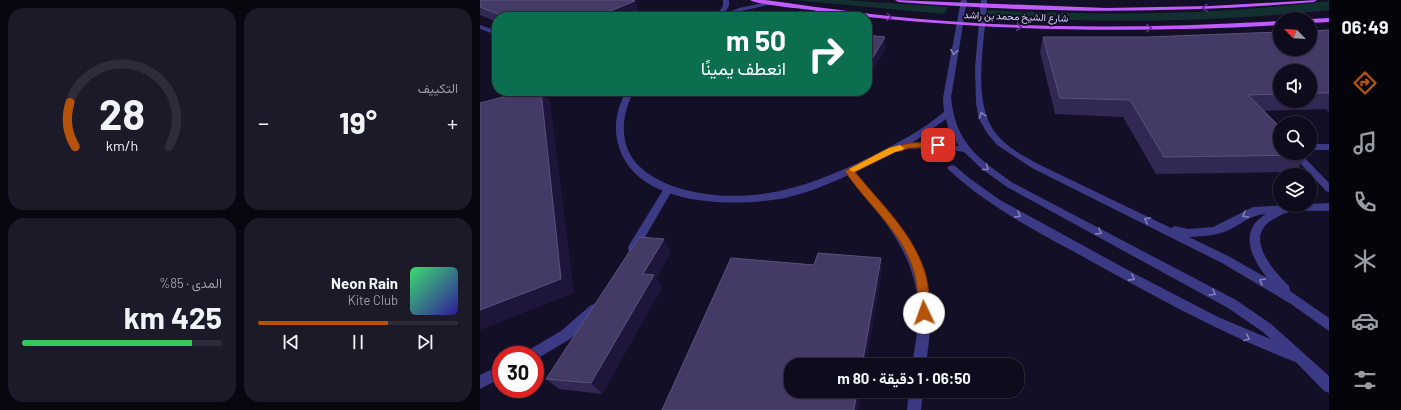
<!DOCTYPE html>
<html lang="ar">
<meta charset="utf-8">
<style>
body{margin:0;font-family:Barlow,Vazirmatn,sans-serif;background:#1c1929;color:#f1f3f6;direction:rtl;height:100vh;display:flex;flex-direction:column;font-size:15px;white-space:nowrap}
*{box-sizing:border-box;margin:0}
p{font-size:13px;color:#9b9ba3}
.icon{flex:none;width:22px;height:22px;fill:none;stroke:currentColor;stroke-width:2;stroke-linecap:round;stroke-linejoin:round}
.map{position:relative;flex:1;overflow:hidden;direction:ltr}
.details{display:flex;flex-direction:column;gap:8px;padding:8px;background:#08060f;width:480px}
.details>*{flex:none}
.hud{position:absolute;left:12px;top:12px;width:380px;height:84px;border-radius:16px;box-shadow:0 1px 3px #0004,0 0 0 1px #2e2b3b;direction:rtl;background:#0b6e4f;color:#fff;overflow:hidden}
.needle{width:26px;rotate:295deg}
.controls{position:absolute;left:793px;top:12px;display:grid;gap:8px}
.controls a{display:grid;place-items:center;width:44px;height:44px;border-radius:50%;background:#0e0b1c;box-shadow:0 1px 3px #0004,0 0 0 1px #2e2b3b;font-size:20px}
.speed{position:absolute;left:12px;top:346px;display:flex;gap:8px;font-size:20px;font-weight:700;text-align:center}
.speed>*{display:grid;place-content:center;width:52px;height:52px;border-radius:50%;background:#0e0b1c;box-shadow:0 1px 3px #0004,0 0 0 1px #2e2b3b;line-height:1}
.speed .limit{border:6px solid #d22;background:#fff;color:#111}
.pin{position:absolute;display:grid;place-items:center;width:34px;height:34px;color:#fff;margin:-17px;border-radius:8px;box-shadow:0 2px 6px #0006}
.me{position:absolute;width:44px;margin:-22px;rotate:357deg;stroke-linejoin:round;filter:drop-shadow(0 0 3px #0008)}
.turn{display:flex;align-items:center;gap:14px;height:84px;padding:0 20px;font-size:18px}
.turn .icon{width:52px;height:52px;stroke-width:2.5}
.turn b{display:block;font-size:28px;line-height:34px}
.big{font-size:30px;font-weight:700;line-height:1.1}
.details .widget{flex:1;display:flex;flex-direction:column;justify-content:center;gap:6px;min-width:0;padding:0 14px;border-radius:16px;background:#1c1929}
.details .dial{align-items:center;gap:0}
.dial svg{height:104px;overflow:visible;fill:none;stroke:#2e2b3b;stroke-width:7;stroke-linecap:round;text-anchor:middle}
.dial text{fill:#f1f3f6;stroke:none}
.song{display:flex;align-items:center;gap:12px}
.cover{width:48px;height:48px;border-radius:6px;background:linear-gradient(135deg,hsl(140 70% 55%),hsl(250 70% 35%))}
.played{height:4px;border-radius:2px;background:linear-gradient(90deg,#b45309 65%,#2e2b3b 65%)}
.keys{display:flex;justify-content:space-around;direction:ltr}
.heat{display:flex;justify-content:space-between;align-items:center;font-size:22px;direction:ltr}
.charge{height:6px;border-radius:3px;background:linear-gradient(90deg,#34c759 85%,#2e2b3b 0)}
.details .tiles{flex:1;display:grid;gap:8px;grid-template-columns:repeat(2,1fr)}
.trip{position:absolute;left:304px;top:358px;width:240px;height:40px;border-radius:16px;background:#0e0b1c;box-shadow:0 1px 3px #0004,0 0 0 1px #2e2b3b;font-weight:700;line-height:40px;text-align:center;direction:rtl}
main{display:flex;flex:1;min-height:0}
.tab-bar{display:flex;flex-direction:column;width:72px;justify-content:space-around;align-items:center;background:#06040b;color:#9b9ba3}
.tab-bar .icon{width:28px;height:28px}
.tab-bar .current{color:#b45309}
.tab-bar b{font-size:18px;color:#f1f3f6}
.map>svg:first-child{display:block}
.green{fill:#12302f}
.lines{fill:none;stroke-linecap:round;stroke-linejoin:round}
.service{fill:#3d3a85;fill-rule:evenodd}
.minor{fill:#3d3a85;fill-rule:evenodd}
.primary{fill:#c25bff;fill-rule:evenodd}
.wall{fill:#312854;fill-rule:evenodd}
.shaded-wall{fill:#1d163a}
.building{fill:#433a66;stroke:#5a527e}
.oneway{stroke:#623188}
.oneway2{stroke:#837fbc}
.route{fill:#b45309;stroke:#753606}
.slow{fill:#f59e0b}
.labels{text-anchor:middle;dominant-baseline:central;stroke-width:4;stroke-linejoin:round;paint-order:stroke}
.far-street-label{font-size:10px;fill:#d9d4ff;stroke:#130f26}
</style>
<main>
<nav class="tab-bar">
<b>06:49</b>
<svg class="icon current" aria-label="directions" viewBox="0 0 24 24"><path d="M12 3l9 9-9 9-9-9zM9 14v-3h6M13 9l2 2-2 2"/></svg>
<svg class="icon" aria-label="music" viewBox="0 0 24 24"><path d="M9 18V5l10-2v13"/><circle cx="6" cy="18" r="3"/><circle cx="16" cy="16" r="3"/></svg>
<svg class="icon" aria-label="phone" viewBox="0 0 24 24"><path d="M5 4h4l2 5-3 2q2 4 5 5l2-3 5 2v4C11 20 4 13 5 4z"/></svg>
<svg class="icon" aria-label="climate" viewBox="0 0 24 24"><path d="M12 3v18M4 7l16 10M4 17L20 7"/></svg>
<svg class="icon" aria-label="car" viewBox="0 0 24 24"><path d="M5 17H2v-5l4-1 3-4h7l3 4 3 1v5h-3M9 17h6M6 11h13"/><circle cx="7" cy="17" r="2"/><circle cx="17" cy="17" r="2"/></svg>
<svg class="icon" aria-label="filters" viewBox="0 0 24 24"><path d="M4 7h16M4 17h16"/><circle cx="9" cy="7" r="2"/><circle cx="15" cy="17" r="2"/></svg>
</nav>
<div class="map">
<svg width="849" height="410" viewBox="0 0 849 410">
<rect width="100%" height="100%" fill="#130f26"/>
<!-- green -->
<path class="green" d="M 314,0 L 364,0 L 468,7 L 464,14 Z
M 849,1 L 849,10 C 735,22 620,24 506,16 L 508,10 C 622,16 736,15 849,1 Z"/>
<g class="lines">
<!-- service -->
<path class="service" d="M 0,25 L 17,31 L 17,35 L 0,29 Z
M 60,91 L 73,91 L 51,98 L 47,96 Z
M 830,144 L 849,144 L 849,150 L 830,150 Z
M 811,153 L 820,153 L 849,183 L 849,192 L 846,191 Z
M 472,165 L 475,166 L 489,178 L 520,200 L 657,275 L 738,317 L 823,353 L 825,357 L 823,361 L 818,363 C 745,335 677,298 609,260 C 560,233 510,208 469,170 L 467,168 L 469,166 Z
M 188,186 L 193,189 L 157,251 L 149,251 L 148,248 L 149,245 L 185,187 Z
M 115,304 L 119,305 L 121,309 L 119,313 L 90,339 L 55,360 L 55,355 L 45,355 L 47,351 L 81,331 L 111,305 Z
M 21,365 L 21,378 L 0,389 L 0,375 Z"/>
<!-- minor -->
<path class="minor" d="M 243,0 L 249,0 L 249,6 L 244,14 L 259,8 L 294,1 L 297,3 L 261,11 L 246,17 L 235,17 L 243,6 Z
M 481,0 L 487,0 L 471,98 C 476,144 498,158 533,183 L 756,300 L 791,324 L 849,376 L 849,393 L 844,391 L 816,362 L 783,332 L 748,308 L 527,187 L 503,170 L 484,152 L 455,148 L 421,149 L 375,172 C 409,212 447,252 450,307 C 452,327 448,346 446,365 L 432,365 C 435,346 439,327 438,307 C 436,253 400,215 368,175 C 348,185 326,193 305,198 C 256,207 166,207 142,155 C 132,133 135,112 146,91 L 154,91 C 141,115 138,146 160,167 C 179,184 201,190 226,194 C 288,202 337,183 392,156 C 418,143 442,130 464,112 L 463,98 ZM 466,119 L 468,127 L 479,146 L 455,142 L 432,143 Z
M 501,0 L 507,0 C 506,40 489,103 518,136 C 528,148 544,156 558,164 L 691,228 L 695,226 L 708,229 L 733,227 L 773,207 L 849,203 L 849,211 C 836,211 817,210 806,213 C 801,214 796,218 792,220 C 763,238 794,271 809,286 L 810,291 L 849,318 L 849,331 L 811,304 L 742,263 L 552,168 L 517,145 L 507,133 L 499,119 L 496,103 L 495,68 ZM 786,214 C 758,230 771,258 787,278 L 750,257 L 709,237 C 723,236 736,236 749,230 C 763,223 770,215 786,214 Z
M 429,391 L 443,391 L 441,410 L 427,410 Z"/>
<!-- primary -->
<path class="primary" d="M 270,0 L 285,0 C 350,9 415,18 480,22 C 587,29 693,27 800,21 L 800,25 C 645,34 492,31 338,11 C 326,9 277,5 270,0 Z
M 415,0 L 626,8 L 730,6 L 837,0 L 834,2 C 695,14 557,13 418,2 Z
M 849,18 L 849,22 L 830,23 L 830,19 Z"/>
</g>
<!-- wall -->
<path class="wall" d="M 0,0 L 155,1 L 159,12 L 147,17 L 17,17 L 17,22 L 0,15 Z
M 849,30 L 849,112 L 846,109 L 784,111 L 828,155 L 815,172 L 676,174 L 643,117 L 575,114 L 560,52 L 563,37 L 800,49 ZM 800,71 L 830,71 L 830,101 L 800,101 Z
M 387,35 L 405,49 L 389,76 L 387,76 Z
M 191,252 L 176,278 L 182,287 L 122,394 L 79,389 L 66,379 Z"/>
<!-- shaded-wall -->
<path class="shaded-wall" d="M 155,1 L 159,12 L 147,17 L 133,17 L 130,11 Z
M 405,37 L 405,49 L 389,76 L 389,64 Z
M 61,91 L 63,91 L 70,101 L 94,293 L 0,330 L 0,310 Z
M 184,239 L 191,252 L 176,278 L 182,287 L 122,394 L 111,383 L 163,274 Z
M 401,258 L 402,272 L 386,365 L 382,365 Z
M 377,391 L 381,391 L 378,410 L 374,410 Z"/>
<!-- building -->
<path class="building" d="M 0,0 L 151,0 L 155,1 L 130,11 L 144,16 L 142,17 L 25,17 L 0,7 Z
M 849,30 L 849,93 L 830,93 L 830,71 L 800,71 L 800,94 L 768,95 L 800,127 L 800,153 L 826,153 L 828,155 L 684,157 L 650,100 L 580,98 L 563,37 L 667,37 L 800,32 L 800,49 L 830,49 L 830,31 Z
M 387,35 L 405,37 L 389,64 L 387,64 Z
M 46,91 L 61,91 L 81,279 L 0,310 L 0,103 Z
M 159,237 L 184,239 L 163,274 L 174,275 L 111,383 L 66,379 Z
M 338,253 L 401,258 L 382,365 L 311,365 L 311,391 L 377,391 L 374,410 L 182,410 L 251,258 L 334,265 Z"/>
<!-- one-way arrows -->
<defs><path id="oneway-chevron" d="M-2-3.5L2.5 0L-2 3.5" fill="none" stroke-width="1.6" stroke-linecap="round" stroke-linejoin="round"/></defs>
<g class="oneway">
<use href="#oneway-chevron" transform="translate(725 8) rotate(178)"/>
<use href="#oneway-chevron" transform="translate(409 17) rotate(5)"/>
<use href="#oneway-chevron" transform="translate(539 27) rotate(2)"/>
<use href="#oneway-chevron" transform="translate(669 28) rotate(-1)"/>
</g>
<g class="oneway2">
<use href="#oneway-chevron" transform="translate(474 52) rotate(99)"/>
<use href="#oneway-chevron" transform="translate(502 115) rotate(-107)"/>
<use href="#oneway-chevron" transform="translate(506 168) rotate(38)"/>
<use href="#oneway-chevron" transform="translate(538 215) rotate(29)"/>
<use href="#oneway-chevron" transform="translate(765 215) rotate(152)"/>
<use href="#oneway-chevron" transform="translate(667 220) rotate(-154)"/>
<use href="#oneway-chevron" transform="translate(619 232) rotate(28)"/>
<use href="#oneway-chevron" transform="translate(652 278) rotate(29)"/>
<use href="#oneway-chevron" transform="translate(782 281) rotate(-150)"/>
<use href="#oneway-chevron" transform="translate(733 293) rotate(30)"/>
<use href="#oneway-chevron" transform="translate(767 338) rotate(23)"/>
</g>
<!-- route -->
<path class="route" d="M 458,142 L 461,143 L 461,147 L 430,148 L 415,152 L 375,172 C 401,204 435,235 446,276 C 449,288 449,301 450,313 L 448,317 L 444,318 L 440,317 L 439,313 C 438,301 438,288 435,276 C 425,234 388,206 365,171 L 409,148 L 430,143 Z"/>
<!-- slow -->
<path class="slow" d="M 420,145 L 424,148 L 423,150 L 415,152 L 376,171 L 373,172 L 369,169 L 409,148 Z"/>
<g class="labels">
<!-- far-street labels -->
<g class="far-street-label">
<text transform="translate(536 16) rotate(2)">شارع الشيخ محمد بن راشد</text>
</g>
</g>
</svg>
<div class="controls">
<a><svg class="needle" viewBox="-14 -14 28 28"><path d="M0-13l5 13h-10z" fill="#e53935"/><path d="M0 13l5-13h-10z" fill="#9b9ba3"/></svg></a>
<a><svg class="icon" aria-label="sound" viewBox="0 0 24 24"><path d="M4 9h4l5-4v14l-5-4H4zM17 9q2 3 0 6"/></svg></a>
<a><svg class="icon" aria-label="search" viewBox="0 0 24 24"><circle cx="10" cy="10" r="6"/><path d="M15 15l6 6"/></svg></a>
<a><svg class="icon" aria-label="layers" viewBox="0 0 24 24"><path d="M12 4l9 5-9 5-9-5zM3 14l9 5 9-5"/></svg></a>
</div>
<div class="speed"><div class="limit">30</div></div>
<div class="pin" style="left:458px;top:145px;background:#d93025"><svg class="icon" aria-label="arrive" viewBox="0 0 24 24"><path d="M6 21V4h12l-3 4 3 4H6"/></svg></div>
<svg class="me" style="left:444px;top:313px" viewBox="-20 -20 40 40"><circle r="19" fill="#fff"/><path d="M0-13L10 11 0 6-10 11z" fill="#b45309"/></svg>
<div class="trip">06:50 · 1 دقيقة · 80 m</div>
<div class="hud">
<div class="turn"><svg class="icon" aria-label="right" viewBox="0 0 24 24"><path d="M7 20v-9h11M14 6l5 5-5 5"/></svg><div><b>50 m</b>انعطف يمينًا</div></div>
</div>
</div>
<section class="details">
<div class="tiles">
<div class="widget"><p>التكييف</p>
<div class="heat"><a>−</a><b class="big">19°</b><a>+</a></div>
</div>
<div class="widget dial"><svg viewBox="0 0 100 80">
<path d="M14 69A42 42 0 1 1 86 69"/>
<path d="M14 69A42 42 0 0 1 10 35" stroke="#b45309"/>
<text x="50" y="56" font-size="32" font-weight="700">28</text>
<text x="50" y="72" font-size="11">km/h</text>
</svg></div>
<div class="widget">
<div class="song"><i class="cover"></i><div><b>Neon Rain</b><p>Kite Club</p></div></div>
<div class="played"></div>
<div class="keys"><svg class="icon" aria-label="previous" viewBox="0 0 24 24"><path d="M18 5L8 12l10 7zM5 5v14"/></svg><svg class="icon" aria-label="pause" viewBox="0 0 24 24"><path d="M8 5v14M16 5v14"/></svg><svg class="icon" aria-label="next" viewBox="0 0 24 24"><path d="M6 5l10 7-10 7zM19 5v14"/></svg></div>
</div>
<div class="widget"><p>المدى · 85%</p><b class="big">425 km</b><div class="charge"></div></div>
</div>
</section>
</main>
